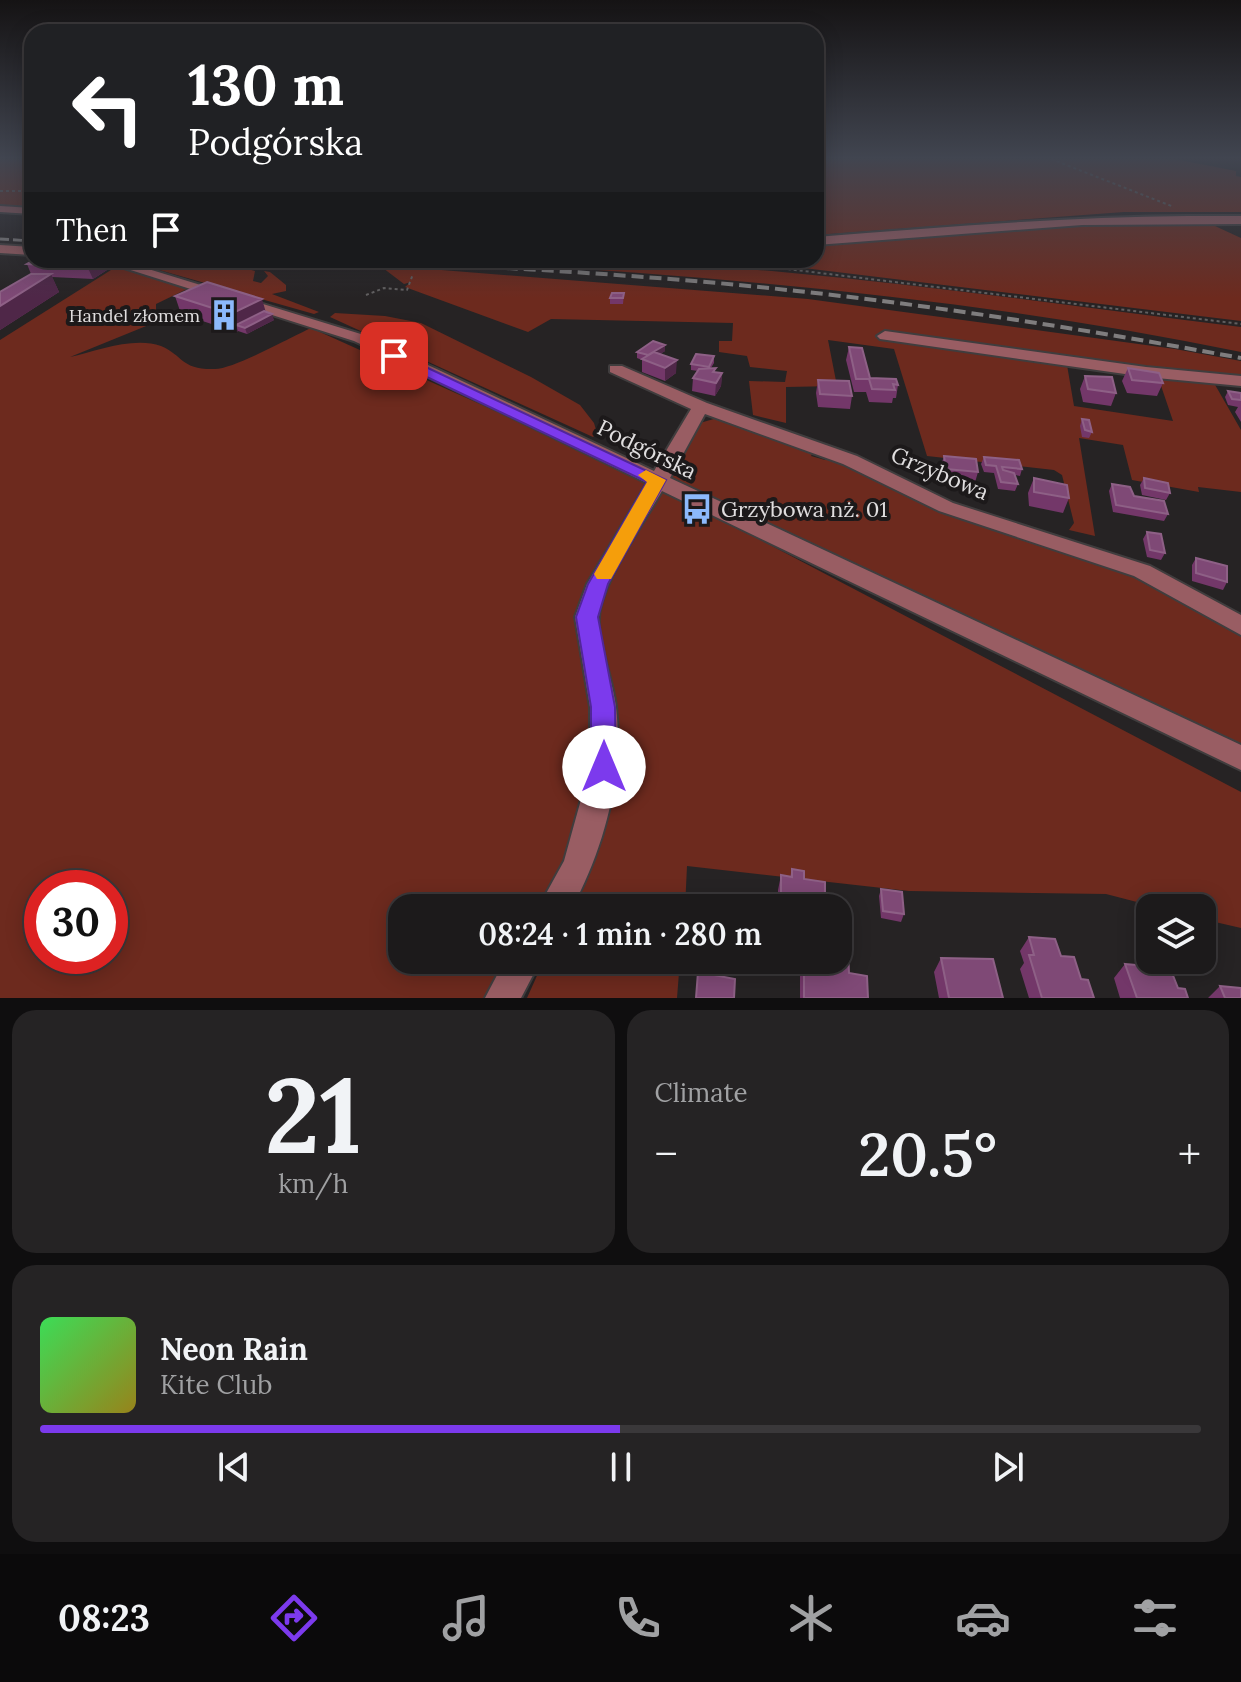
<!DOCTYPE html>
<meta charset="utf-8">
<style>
body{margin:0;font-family:Lora,serif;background:#252324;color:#f1f3f6;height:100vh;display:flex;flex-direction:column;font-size:30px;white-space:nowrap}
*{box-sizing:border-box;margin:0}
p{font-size:26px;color:#a0a1a3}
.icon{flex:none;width:44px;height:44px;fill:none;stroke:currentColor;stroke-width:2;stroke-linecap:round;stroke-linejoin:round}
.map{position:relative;height:998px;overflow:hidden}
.details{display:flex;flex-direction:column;gap:12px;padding:12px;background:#0f0e0f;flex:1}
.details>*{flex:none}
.banner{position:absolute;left:24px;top:24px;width:800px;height:244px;border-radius:24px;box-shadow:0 4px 20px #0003,0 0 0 2px #3a383a;background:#202124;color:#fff;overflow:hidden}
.controls{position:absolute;left:1136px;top:894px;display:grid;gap:16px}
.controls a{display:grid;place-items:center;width:80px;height:80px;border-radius:16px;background:#1c1a1b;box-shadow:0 4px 20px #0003,0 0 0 2px #3a383a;font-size:40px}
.speed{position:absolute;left:24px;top:870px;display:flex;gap:16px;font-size:40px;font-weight:700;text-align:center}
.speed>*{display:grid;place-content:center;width:104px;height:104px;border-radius:50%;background:#1c1a1b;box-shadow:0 4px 20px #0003,0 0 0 2px #3a383a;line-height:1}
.speed .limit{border:12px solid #d22;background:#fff;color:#111}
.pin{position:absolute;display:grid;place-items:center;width:68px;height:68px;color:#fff;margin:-34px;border-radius:16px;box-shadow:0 4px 12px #0006}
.me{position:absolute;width:88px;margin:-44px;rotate:0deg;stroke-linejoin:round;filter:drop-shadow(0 0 6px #0008)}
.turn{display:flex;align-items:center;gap:28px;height:168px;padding:0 32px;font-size:36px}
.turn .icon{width:104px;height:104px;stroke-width:2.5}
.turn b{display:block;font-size:56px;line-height:68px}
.then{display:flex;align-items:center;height:76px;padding:0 32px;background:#0003;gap:16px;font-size:30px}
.big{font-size:60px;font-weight:600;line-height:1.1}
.details .tile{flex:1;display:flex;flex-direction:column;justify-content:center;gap:12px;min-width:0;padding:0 28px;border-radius:24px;background:#252324}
.details .dial{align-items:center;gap:0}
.dial b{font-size:104px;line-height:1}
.song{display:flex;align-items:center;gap:24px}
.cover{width:96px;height:96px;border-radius:12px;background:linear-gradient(135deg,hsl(130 70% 55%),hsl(50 70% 35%))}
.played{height:8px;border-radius:4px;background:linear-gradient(90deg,#7c3aed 50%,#3a383a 50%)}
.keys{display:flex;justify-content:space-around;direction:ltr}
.heat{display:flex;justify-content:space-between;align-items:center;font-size:44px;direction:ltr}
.details .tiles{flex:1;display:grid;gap:12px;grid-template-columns:1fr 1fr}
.tile:last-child{grid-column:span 2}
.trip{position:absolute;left:388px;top:894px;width:464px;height:80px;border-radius:24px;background:#1c1a1b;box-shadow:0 4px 20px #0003,0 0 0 2px #3a383a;font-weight:600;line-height:80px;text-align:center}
.menu{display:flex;height:128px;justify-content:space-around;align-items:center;background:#0b0a0b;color:#a0a1a3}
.menu .icon{width:56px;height:56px}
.menu .selected{color:#7c3aed}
.menu b{font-size:36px;color:#f1f3f6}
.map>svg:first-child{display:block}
.green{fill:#6d2a1e;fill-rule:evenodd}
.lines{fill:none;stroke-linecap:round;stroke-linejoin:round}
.minor-casing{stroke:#403d3e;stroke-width:4}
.path{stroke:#615f60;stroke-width:2;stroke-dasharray:3 3;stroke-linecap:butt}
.minor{fill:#995d63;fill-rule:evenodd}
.rail-far1{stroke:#7f7d7e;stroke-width:3;stroke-dasharray:9 4;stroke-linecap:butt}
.rail{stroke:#7f7d7e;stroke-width:4;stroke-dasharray:12 6;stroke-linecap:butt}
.wall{fill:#733769}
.shaded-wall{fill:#4f2748}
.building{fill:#7f4976;stroke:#8e6086;stroke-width:2}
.route{fill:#7c3aed;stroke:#51269a;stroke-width:2}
.slow{fill:#f59e0b}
.labels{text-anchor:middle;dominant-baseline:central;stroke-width:8;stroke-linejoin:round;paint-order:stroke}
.far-poi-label{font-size:18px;fill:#e0dedf;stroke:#1c191a;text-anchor:end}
.street-label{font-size:22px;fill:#e0dedf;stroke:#1c191a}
.poi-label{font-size:22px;fill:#e0dedf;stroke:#1c191a;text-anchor:start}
</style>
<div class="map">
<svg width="1241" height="998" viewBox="0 0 1241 998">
<rect width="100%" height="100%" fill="#262324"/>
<!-- green -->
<path class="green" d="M 0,159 L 32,159 L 32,209 L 0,206 Z
M 816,159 L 1175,159 L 1236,171 L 1236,176 L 1241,177 L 1241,212 L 1124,212 L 816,235 Z
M 1202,220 L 1241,238 L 1241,321 L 787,266 L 637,260 L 816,260 L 816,244 L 1025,227 Z
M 135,260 L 244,268 L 255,271 L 253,281 L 261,283 L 268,276 L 264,271 L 270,272 L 286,285 L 286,291 L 272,294 L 319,312 L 314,314 L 131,262 Z
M 441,260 C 555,260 669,262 782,272 C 935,286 1088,308 1241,327 L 1241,352 C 977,298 710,275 441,260 Z
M 379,265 L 808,299 L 1175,349 L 1241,361 L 1241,377 L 1204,376 L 920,336 L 1067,365 L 1074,406 L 1173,421 L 1158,377 L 1214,383 L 1241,430 L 1241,492 L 1198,487 L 1199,492 L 1132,480 L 1123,445 L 1079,438 L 1095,536 L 1069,530 L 1074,523 L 1062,475 L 1054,470 L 927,456 L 894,349 L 828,340 L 837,386 L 786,387 L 786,423 L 753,415 L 749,381 L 785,382 L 787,371 L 750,367 L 747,356 L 719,352 L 719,341 L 732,341 L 733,323 L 551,319 L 528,332 L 405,287 L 411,282 L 404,284 Z
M 111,270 L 127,270 L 187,289 L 156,304 L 156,322 L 70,357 C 96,351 134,336 161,346 C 184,356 181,370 215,369 C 234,369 291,337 311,328 L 631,472 L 1241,792 L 1241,928 L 1202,919 L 1202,908 L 1160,908 L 1106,894 L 909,891 L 687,866 L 685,908 L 402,908 L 402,960 L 511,960 L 491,998 L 0,998 L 0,340 ZM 42,888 L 110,888 L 110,956 L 42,956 Z
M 335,313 L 385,316 L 421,323 L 531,377 L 580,405 L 594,423 L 597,433 L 593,437 L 330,317 Z
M 717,418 L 814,451 L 811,456 L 825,460 L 830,455 L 956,518 L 990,524 L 1131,572 L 1241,635 L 1241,749 L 672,479 L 671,470 L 700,423 Z
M 544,960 L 680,960 L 677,998 L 527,998 Z"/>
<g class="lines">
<defs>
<path id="minor" d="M 0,206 L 32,208 L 32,214 L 0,212 Z
M 1188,216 L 1241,216 L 1241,224 L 1082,225 L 816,245 L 816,237 C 940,227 1063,217 1188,216 Z
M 0,245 L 32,247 L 32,255 L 0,253 Z
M 99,260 L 119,260 L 364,335 L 654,471 L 691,409 L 610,372 L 610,366 L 622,366 L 707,403 L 857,456 L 953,503 L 1150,566 L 1241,615 L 1241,635 L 1134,576 L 939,511 L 843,464 L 705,414 L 670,478 L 1241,745 L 1241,770 L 662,491 C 645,521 601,583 599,617 C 597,640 613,681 616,707 C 624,776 604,848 572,908 L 538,908 L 564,861 L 590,767 L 590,707 L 575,617 L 587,584 L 647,483 L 354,341 Z
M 885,331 L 1146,367 L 1241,376 L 1241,386 L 1146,377 L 880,339 L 877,336 Z
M 505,960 L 541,960 L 521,998 L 485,998 Z"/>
</defs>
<!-- minor casing -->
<use href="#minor" class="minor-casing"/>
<!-- path -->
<path class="path" d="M 1051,159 L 1174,207
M 0,191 L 32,191
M 602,260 L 779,268 L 1241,324
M 366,295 L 384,288 L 407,290 L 413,274"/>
<!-- minor -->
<use href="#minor" class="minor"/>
<!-- rail-far1 -->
<path class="rail-far1" d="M 0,239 L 32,241"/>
<!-- rail -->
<path class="rail" d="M 362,260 C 507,268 653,275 797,291 C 946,307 1094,331 1241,358"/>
</g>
<!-- wall -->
<path class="wall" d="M 27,264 L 107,270 L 93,279 L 52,277 L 59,292 L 0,330 L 0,292 L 31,274 Z
M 624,293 L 623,304 L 610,304 L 610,298 Z
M 175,296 L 266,312 L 274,320 L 247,334 L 238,331 L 236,332 L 181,314 Z
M 849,347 L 870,378 L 898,385 L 896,398 L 893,398 L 892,403 L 869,402 L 866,392 L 854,392 L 846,360 Z
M 665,351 L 660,354 L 676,373 L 665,381 L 642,372 L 642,360 L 637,358 L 637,352 Z
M 714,356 L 714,363 L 711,368 L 715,372 L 722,373 L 721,386 L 715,396 L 692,391 L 693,378 L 698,371 L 691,370 L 691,364 Z
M 1128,368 L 1163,383 L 1157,396 L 1127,393 L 1122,381 Z
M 1085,376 L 1116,393 L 1111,406 L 1083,402 L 1080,389 Z
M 818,380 L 852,396 L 850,409 L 818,407 L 816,393 Z
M 1228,391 L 1241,393 L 1241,422 L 1235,412 L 1238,407 L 1228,405 L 1225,397 Z
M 1082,419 L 1092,432 L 1089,438 L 1082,437 L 1080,426 Z
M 944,456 L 978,472 L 974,486 L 942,483 L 940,469 Z
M 984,457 L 1022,469 L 1020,476 L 1015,475 L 1018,484 L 1015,491 L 998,489 L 994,473 L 984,472 L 981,464 Z
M 1034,478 L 1069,498 L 1063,513 L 1029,506 L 1028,493 Z
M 1144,478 L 1170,493 L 1166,500 L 1142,495 L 1140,485 Z
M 1112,484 L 1168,514 L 1164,521 L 1113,512 L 1109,491 Z
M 1147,532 L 1165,553 L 1161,560 L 1147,557 L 1143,539 Z
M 1196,558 L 1227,582 L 1223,590 L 1192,581 L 1192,565 Z
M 792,869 L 804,879 L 825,908 L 778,908 L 778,890 L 781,875 L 790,877 Z
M 881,889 L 904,914 L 901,922 L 881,918 L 879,896 Z
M 1029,937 L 1061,956 L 1081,979 L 1094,998 L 1029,998 L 1020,969 L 1024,963 L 1020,951 Z
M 941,958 L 1003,998 L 939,998 L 934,972 Z
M 800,960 L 838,960 L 868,998 L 800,998 Z
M 1125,964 L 1178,988 L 1188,998 L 1120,998 L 1114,978 Z
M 1220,986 L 1241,998 L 1208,998 Z"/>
<!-- shaded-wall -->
<path class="shaded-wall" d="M 100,260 L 103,260 L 107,270 L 93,279 L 88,268 Z
M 51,274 L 59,292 L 0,330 L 0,306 Z
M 262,299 L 267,316 L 236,325 L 238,331 L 236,332 L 231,314 Z
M 272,314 L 274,320 L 247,334 L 245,328 Z
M 665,345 L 665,351 L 649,362 L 649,356 Z
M 677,360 L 676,373 L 665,381 L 665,368 Z
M 722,373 L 721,386 L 715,396 L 716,383 Z"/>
<!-- building -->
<path class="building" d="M 34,260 L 100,260 L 88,268 L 27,264 Z
M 31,274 L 51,274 L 0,306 L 0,292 Z
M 207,282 L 262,299 L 231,314 L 175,296 Z
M 612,293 L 624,293 L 623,298 L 610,298 Z
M 264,311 L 272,314 L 245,328 L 236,325 Z
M 653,341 L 665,345 L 648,355 L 637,352 Z
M 849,347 L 862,348 L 870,378 L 896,379 L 898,385 L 893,384 L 895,390 L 872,389 L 869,379 L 856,379 Z
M 654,352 L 677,360 L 665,368 L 642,359 Z
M 696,354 L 714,356 L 709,367 L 691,364 Z
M 716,368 L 713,372 L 722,373 L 716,383 L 693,378 L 699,369 Z
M 1128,368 L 1159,373 L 1163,383 L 1132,380 Z
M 1085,376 L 1112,377 L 1116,393 L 1088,389 Z
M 818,380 L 849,381 L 852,396 L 820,394 Z
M 1228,391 L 1241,393 L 1241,400 L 1232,399 Z
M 1082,419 L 1089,420 L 1092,432 L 1085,430 Z
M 944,456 L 976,459 L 978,472 L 946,469 Z
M 984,457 L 1019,460 L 1022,469 L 1002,467 L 1003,470 L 1014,473 L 1018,484 L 1001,482 L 996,466 L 986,465 Z
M 1034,478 L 1067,485 L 1069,498 L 1034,492 Z
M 1144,478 L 1168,483 L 1170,493 L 1145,488 Z
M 1112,484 L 1130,487 L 1134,496 L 1164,501 L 1168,514 L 1116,505 Z
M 1147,532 L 1161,534 L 1165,553 L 1150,550 Z
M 1196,558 L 1227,566 L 1227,582 L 1196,573 Z
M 792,869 L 804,871 L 804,879 L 825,882 L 825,908 L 781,908 L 781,875 L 792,877 Z
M 881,889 L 902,892 L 904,914 L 883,911 Z
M 1029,937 L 1055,939 L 1061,956 L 1074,957 L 1081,979 L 1088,980 L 1094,998 L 1042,998 L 1029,955 L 1034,955 Z
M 838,945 L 848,947 L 849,973 L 867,976 L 868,998 L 804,998 L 804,960 L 838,960 Z
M 941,958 L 993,959 L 1003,998 L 949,998 Z
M 1125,964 L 1170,968 L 1178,988 L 1185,989 L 1188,998 L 1137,998 Z
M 698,972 L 735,979 L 734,998 L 696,998 Z
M 1220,986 L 1241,988 L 1241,998 L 1225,998 Z"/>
<!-- sky -->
<linearGradient id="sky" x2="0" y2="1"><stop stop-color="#151314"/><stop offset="0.53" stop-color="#414550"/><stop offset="1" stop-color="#414550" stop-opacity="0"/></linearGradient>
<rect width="1241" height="298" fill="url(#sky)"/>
<!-- route -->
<path class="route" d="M 394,352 L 666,480 L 608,584 L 598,617 L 615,707 L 616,767 L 613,775 L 604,778 L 595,775 L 591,767 L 591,707 L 576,617 L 588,584 L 647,482 L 389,359 L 387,356 Z"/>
<!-- slow -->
<path class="slow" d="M 646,470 L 666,480 L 611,579 L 597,579 L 594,574 L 647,482 L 638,475 Z"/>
<!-- icons -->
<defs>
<symbol id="building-bare" viewBox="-9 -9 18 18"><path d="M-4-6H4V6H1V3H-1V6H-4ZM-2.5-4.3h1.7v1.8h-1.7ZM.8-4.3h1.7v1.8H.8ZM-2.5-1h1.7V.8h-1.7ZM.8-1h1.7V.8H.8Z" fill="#8cb9fc" stroke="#1c191a" stroke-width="2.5" paint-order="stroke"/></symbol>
<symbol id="bus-bare" viewBox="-9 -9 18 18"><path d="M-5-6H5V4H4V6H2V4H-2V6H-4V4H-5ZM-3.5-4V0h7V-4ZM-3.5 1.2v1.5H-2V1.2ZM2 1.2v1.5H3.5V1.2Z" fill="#8cb9fc" stroke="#1c191a" stroke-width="2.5" paint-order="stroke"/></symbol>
</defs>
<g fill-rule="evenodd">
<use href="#building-bare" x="202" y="293" width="44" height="44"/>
<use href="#bus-bare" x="675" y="487" width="44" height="44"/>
</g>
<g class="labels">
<!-- far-poi labels -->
<g class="far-poi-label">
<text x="200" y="315">Handel złomem</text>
</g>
<!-- street labels -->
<g class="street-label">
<text transform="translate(647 449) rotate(26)">Podgórska</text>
<text transform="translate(940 473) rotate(23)">Grzybowa</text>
</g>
<!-- poi labels -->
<g class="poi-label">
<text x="721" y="509">Grzybowa nż. 01</text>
</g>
</g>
</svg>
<div class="controls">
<a><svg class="icon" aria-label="layers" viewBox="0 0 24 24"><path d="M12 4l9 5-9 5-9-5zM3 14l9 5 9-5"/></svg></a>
</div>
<div class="speed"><div class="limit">30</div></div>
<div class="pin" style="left:394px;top:356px;background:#d93025"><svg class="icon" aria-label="arrive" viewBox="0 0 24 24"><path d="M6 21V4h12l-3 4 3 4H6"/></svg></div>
<svg class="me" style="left:604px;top:767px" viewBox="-20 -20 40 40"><circle r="19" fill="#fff"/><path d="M0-13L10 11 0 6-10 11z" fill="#7c3aed"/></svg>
<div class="trip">08:24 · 1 min · 280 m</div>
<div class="banner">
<div class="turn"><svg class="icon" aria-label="left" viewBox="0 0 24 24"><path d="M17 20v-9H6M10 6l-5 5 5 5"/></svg><div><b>130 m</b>Podgórska</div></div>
<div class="then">Then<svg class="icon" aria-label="arrive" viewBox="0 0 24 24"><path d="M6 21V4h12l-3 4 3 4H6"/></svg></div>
</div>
</div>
<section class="details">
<div class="tiles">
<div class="tile dial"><b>21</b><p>km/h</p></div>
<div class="tile"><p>Climate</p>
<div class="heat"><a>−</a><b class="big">20.5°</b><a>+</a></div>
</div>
<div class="tile">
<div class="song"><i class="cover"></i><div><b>Neon Rain</b><p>Kite Club</p></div></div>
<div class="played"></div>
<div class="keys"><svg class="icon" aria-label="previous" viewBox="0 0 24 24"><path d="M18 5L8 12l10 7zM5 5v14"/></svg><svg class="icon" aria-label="pause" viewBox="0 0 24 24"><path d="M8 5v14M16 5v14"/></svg><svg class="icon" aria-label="next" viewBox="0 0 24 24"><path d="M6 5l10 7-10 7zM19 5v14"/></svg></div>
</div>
</div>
</section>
<nav class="menu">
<b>08:23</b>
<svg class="icon selected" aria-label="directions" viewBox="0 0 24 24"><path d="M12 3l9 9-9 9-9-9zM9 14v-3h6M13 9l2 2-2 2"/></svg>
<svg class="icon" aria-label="music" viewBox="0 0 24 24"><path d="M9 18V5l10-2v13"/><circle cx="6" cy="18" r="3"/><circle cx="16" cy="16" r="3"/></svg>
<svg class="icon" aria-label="phone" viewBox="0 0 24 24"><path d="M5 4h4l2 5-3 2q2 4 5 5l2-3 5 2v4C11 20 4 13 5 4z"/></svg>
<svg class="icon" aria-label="climate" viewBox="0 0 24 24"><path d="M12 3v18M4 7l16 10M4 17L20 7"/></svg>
<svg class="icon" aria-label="car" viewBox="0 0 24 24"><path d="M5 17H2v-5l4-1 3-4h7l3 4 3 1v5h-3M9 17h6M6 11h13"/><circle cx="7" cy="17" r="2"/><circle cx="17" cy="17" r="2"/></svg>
<svg class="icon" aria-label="filters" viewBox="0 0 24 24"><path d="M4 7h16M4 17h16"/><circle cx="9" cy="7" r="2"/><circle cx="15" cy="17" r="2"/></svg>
</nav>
